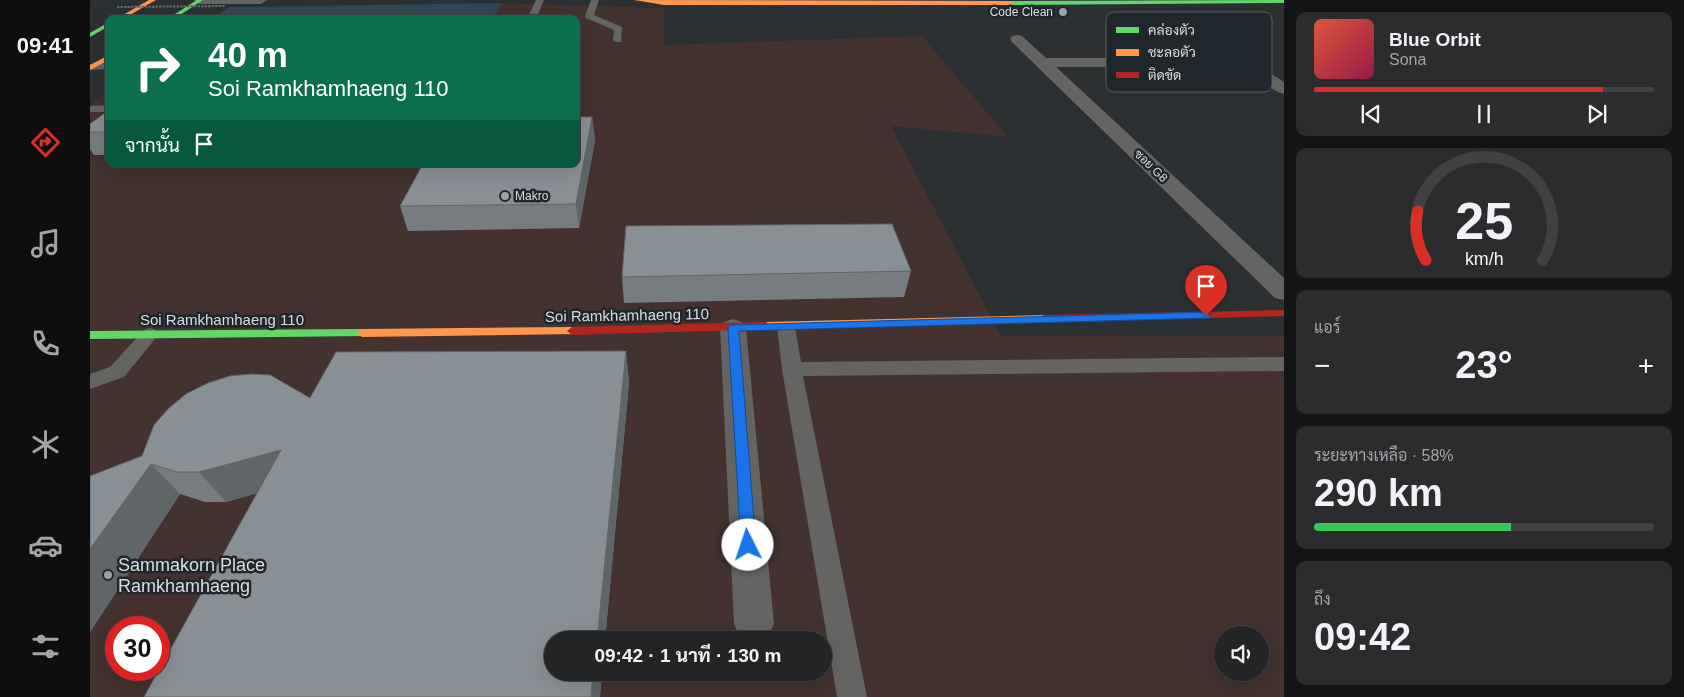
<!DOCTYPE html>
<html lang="th">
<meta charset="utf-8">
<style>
body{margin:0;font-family:Helvetica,Sarabun,sans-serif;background:#2a2c2e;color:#f1f3f6;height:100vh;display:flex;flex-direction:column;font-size:19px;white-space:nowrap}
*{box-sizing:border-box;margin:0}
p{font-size:16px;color:#a2a4a7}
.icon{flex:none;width:28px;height:28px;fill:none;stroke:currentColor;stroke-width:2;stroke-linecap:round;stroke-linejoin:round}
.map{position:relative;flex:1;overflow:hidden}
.sheet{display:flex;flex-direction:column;gap:12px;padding:12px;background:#131415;width:400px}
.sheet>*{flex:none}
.guide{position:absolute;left:15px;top:15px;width:475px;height:152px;border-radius:10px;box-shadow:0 5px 20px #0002,0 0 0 1px #3f4143;background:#0b6e4f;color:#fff;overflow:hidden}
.buttons{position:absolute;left:1124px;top:626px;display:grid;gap:10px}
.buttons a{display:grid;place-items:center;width:55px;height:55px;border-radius:50%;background:#222426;box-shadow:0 5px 20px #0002,0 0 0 1px #3f4143;font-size:25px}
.speed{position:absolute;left:15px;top:616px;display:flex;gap:10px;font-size:25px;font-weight:700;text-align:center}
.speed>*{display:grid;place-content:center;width:65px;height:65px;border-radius:50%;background:#222426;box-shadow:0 5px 20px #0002,0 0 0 1px #3f4143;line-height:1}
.speed .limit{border:8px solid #d22;background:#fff;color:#111}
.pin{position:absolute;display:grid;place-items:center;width:42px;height:42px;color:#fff;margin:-51px -21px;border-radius:50% 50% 50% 0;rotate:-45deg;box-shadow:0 0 5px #0007}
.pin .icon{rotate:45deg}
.me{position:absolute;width:55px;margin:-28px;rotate:356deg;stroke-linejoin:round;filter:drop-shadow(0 0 4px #0008)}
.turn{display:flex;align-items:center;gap:18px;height:105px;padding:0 20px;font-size:22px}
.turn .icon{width:65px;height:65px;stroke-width:2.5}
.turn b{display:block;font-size:35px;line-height:42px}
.then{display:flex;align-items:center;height:48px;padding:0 20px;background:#0003;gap:10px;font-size:19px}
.big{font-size:38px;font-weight:700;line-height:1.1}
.sheet .card{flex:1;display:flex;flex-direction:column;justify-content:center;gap:8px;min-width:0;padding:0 18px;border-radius:10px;background:#2a2c2e}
.sheet .dial{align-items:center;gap:0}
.dial svg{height:130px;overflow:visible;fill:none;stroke:#3f4143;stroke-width:7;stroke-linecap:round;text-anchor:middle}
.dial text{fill:#f1f3f6;stroke:none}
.song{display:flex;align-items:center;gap:15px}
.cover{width:60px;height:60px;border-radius:8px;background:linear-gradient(135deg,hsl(10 70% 55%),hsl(340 70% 35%))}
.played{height:5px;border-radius:2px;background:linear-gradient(90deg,#d93025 85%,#3f4143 85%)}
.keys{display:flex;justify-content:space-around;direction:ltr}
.heat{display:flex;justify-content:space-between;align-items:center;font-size:28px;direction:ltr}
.charge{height:8px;border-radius:4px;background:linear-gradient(90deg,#34c759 58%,#3f4143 0)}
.trip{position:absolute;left:454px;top:631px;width:288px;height:50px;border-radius:25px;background:#222426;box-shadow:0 5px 20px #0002,0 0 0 1px #3f4143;font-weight:700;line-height:50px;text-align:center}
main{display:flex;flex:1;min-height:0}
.tab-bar{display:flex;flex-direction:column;width:90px;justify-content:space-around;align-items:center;background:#0e0e0f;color:#a2a4a7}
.tab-bar .icon{width:35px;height:35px}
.tab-bar .active{color:#d93025}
.tab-bar b{font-size:22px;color:#f1f3f6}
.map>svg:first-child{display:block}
.commercial{fill:#43322f;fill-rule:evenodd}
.green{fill:#334654}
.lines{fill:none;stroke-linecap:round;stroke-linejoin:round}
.lane{fill:#646463;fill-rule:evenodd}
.street{fill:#646463;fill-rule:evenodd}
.fast{fill:#63d668;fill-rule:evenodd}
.slow{fill:#ff974d;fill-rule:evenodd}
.jam{fill:#b3261e;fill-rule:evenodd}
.path-bridge{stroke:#666767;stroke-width:2;stroke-dasharray:2.5 1;stroke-linecap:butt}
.wall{fill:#767c80}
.shaded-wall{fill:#606568}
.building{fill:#899095;stroke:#606568}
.route{fill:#1a73e8;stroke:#114b97}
.poi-dot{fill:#9ca0a4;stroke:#20272c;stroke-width:2}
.labels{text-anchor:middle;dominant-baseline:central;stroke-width:5;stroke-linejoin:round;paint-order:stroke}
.far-poi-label{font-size:12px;fill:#d8dde1;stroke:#20272c;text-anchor:end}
.far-street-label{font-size:12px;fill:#d8dde1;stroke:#20272c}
.street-label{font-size:15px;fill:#d8dde1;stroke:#20272c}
.near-poi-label{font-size:18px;fill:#d8dde1;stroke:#20272c;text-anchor:start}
.key{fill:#20272c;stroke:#575e62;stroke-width:1}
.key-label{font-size:14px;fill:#d8dde1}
</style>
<main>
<nav class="tab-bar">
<b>09:41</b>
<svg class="icon active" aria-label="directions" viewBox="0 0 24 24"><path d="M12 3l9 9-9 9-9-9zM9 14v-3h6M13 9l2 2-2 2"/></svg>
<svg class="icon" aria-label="music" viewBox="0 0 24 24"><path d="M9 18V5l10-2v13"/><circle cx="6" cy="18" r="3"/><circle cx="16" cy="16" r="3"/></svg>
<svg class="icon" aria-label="phone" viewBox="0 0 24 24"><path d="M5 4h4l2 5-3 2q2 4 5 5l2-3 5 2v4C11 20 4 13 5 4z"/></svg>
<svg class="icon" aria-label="climate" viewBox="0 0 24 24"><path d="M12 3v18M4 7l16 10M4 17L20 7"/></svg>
<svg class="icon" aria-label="car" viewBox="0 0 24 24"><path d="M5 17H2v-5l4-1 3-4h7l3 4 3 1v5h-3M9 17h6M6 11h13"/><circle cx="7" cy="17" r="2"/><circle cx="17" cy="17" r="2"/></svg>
<svg class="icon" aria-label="filters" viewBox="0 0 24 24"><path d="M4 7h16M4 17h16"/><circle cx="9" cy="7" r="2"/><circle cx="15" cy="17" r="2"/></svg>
</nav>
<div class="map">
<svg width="1194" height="697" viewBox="0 0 1194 697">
<rect width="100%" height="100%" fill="#2d3033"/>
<!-- commercial -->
<path class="commercial" d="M 411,3 L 574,8 L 574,45 L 832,36 L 918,137 L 801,126 L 911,336 L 1194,336 L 1194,697 L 0,697 L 0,105 L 19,92 L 19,164 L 486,164 L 486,19 L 403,19 ZM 26,628 L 69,628 L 69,670 L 26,670 ZM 1132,635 L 1170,635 L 1170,672 L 1132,672 ZM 462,640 L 732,640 L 732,672 L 462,672 Z"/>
<!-- green -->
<path class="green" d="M 411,3 L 403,19 L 122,19 L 139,7 Z"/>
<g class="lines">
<!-- lane -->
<path class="lane" d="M 446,0 L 454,0 L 446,19 L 437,19 Z
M 501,0 L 509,0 L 504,15 L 532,27 L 531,42 L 525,42 L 523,40 L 524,30 L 496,18 L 495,16 Z
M 19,63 L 19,69 L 0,70 L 0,64 Z
M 19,105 L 19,112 L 0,112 L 0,106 Z
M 696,321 L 702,323 L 705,327 L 711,362 L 1194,357 L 1194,371 L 713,376 L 777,697 L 747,697 L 692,369 L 687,327 L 690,323 Z
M 60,328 L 66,330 L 69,334 L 34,377 L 0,389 L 0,374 L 20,367 L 54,330 Z"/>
<!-- street -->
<path class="street" d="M 103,0 L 177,0 L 171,4 L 109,4 Z
M 927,35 L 932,36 L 956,58 L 1134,58 L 1127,51 L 1129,48 L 1139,48 L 1194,82 L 1194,94 L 1188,92 L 1148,67 L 966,67 L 1194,278 L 1194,300 L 1185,298 L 922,42 L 920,39 L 922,36 Z
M 643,319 L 652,322 L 656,328 L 684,624 L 678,638 C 670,641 658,641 650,638 L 644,624 L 630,328 L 634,322 Z"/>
<!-- fast -->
<path class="fast" d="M 107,0 L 113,0 L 84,19 L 77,19 Z
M 1194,0 L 1194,3 L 920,5 L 917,3 L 920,1 Z
M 19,22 L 19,26 L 0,37 L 0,33 Z
M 272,329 L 276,330 L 277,333 L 276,336 L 0,339 L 0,331 Z"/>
<!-- slow -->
<path class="slow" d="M 59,0 L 66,0 L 33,19 L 26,19 Z
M 544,0 L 920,1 L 923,3 L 920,5 L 574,5 Z
M 19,55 L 19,60 L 0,70 L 0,65 Z
M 954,315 L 958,316 L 959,319 L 958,322 L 676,330 L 671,326 L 676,322 Z
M 482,327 L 487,331 L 486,334 L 272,337 L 267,333 L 272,329 Z"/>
<!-- jam -->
<path class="jam" d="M 1194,310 L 1194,316 L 954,323 L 949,319 L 954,315 Z
M 676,322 L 681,326 L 680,329 L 482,335 L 477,331 L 482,327 Z"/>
<!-- path-bridge -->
<path class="path-bridge" d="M 27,7 L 135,6"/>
</g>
<!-- wall -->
<path class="wall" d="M 19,110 L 19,155 L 4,155 L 0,149 L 0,124 Z
M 502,117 L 505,140 L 489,228 L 318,231 L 310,206 Z
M 821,271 L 814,297 L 534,303 L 532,277 Z
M 536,351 L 539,383 L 515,640 L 462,640 L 462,672 L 512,672 L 510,697 L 54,697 L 167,493 L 136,502 L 115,502 L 90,494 L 0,632 L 0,476 L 52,456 L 64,425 L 78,409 L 96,394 L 118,383 L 140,376 L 162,374 L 180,375 L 220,398 L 246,352 Z"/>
<!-- shaded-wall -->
<path class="shaded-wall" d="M 502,117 L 505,140 L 489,228 L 486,204 Z
M 536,351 L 539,383 L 515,640 L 507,640 Z
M 191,450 L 213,481 L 136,502 L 109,472 Z
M 61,464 L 90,494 L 0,632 L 0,549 Z
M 503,672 L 512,672 L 510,697 L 501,697 Z"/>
<!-- building -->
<path class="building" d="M 19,110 L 19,132 L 0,132 L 0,124 Z
M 486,117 L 502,117 L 486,204 L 310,206 L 333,164 L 486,164 Z
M 802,224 L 821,271 L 532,277 L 536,226 Z
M 536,351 L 507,640 L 462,640 L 462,672 L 503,672 L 501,697 L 54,697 L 191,450 L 109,472 L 87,472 L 61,464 L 0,549 L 0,476 L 52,456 L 64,425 L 78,409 L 96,394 L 118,383 L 140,376 L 162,374 L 180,375 L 220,398 L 246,352 Z"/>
<!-- route -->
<path class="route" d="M 1116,312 L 1121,316 L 1120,318 L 649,331 L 666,545 L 664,550 L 658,552 L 653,550 L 651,545 L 638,328 L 639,325 Z"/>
<!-- markers -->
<g class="poi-dot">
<circle cx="973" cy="12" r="5"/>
<circle cx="415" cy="196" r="5"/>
<circle cx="18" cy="575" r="5"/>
</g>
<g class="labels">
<!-- far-poi labels -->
<g class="far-poi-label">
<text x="963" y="12">Code Clean</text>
<text x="425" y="196" text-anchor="start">Makro</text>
</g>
<!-- far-street labels -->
<g class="far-street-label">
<text transform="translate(1061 166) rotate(44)">ซอย G8</text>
</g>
<!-- street labels -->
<g class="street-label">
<text transform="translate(537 315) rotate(-1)">Soi Ramkhamhaeng 110</text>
<text x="132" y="319">Soi Ramkhamhaeng 110</text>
</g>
<!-- near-poi labels -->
<g class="near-poi-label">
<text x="28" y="565">Sammakorn Place<tspan x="28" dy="21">Ramkhamhaeng</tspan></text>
</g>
</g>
<!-- legend -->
<rect x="1016" y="12" width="166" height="80" rx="8" class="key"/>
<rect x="1026" y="27" width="23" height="6" fill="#63d668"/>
<rect x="1026" y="49" width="23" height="7" fill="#ff974d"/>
<rect x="1026" y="72" width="23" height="6" fill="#b3261e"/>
<g class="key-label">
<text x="1058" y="35">คล่องตัว</text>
<text x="1058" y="57">ชะลอตัว</text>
<text x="1058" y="80">ติดขัด</text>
</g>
</svg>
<div class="buttons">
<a><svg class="icon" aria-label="sound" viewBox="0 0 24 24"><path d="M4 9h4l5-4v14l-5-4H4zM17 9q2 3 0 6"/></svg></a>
</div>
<div class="speed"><div class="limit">30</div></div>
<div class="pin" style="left:1116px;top:316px;background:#d93025"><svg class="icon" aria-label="arrive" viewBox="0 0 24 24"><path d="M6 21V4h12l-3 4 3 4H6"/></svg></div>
<svg class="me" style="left:658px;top:545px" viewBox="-20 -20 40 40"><circle r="19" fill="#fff"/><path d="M0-13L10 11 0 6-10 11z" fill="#1a73e8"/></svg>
<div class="trip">09:42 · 1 นาที · 130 m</div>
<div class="guide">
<div class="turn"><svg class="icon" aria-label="right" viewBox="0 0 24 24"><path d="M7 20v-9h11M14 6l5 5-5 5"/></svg><div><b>40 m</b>Soi Ramkhamhaeng 110</div></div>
<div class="then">จากนั้น<svg class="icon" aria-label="arrive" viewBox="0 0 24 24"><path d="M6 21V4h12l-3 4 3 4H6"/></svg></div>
</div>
</div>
<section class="sheet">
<div class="card">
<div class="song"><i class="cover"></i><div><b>Blue Orbit</b><p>Sona</p></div></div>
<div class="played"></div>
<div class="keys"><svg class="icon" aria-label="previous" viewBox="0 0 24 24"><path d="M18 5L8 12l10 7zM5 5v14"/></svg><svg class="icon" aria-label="pause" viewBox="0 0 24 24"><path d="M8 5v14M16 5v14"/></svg><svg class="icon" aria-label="next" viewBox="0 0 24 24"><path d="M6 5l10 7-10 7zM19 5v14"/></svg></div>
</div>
<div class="card dial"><svg viewBox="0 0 100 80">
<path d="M14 69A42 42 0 1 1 86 69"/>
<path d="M14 69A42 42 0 0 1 9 39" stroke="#d93025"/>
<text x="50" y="56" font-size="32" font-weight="700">25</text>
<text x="50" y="72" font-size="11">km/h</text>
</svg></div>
<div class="card"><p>แอร์</p>
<div class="heat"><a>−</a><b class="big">23°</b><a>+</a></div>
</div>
<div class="card"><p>ระยะทางเหลือ · 58%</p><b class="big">290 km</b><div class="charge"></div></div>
<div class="card"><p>ถึง</p><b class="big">09:42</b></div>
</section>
</main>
